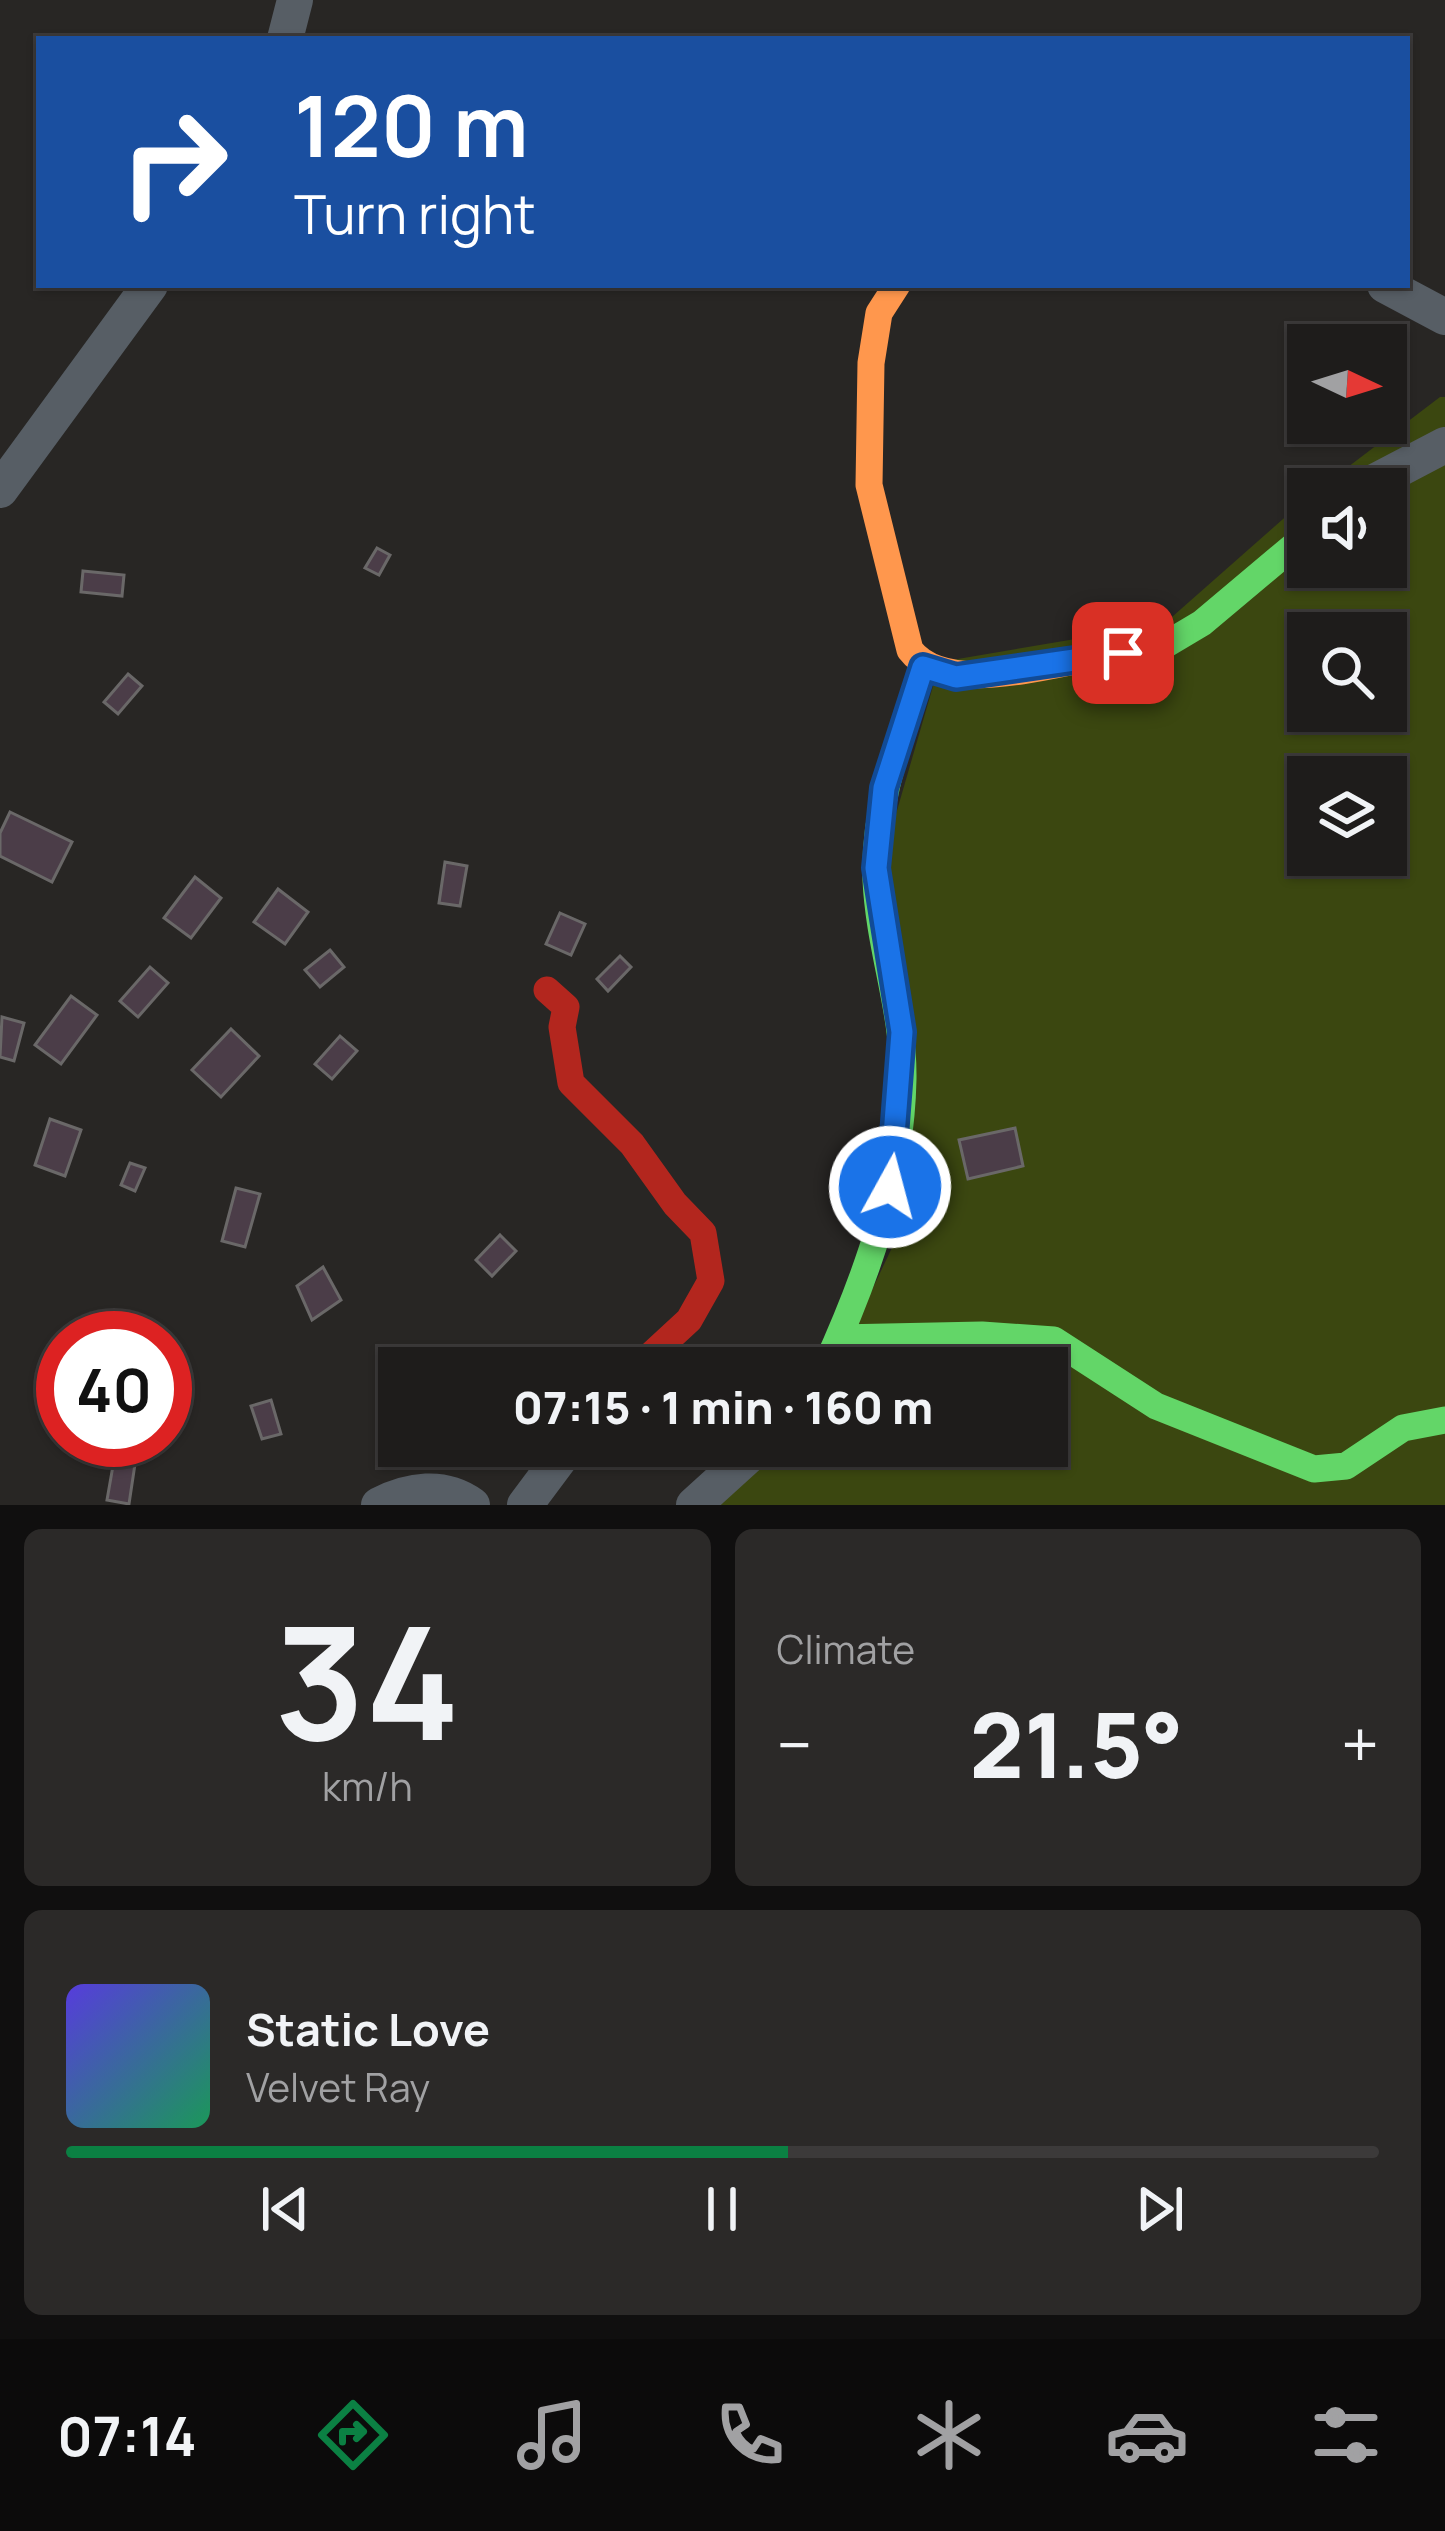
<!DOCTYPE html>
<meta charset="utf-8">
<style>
body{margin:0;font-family:Manrope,sans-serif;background:#2b2928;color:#f1f3f6;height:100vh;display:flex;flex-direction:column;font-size:45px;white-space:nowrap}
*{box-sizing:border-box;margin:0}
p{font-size:39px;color:#a1a1a3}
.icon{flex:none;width:66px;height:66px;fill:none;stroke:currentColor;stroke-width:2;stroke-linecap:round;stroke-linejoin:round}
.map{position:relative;height:1505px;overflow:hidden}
.panel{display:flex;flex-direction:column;gap:24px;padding:24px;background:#100f0f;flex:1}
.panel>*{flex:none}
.guide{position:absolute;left:36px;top:36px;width:1374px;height:252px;border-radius:0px;box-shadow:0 3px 9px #0004,0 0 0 3px #3c3a3a;background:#1a4fa0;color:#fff;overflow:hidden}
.needle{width:78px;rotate:94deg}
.tools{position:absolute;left:1287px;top:324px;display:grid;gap:24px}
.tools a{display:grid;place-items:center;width:120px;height:120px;border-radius:0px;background:#1e1c1b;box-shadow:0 3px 9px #0004,0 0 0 3px #3c3a3a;font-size:60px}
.speed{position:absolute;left:36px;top:1311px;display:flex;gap:24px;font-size:60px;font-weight:700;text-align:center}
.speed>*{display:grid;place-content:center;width:156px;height:156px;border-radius:50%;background:#1e1c1b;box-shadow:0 3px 9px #0004,0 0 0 3px #3c3a3a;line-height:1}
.speed .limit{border:18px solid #d22;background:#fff;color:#111}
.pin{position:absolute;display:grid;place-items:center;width:102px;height:102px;color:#fff;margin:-51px;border-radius:24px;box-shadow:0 6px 18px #0006}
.me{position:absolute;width:132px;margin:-66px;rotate:7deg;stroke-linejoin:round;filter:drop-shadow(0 0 9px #0008)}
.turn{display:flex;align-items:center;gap:42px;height:252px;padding:0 60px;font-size:54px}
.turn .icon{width:156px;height:156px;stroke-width:2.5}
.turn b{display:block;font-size:84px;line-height:102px}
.big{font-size:90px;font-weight:800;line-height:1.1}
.panel .widget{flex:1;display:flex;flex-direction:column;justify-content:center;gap:18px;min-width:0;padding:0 42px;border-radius:18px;background:#2b2928}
.panel .dial{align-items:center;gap:0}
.dial b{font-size:156px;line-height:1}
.song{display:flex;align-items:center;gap:36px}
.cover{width:144px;height:144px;border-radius:18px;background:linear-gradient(135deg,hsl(250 70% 55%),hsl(150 70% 35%))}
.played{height:12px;border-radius:6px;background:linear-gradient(90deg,#0b8043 55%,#3c3a3a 55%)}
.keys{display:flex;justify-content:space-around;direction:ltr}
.heat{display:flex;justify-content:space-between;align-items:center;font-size:66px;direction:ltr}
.panel .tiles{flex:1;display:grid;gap:24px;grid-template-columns:1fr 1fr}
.widget:last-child{grid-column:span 2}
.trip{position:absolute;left:378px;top:1347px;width:690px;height:120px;border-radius:0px;background:#1e1c1b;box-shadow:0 3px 9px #0004,0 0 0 3px #3c3a3a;font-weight:800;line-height:120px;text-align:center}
.tab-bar{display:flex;height:192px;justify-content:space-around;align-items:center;background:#0c0b0b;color:#a1a1a3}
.tab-bar .icon{width:84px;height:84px}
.tab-bar .on{color:#0b8043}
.tab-bar b{font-size:54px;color:#f1f3f6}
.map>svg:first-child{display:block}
.green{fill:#3b4710;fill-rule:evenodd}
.building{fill:#4b3d48;stroke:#6a6868;stroke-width:3}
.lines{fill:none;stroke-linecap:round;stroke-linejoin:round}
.street{stroke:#575e65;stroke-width:36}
.fast{stroke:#63d668;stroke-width:27}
.slow{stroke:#ff974d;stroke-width:27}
.jam{stroke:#b3261e;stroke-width:27}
.route-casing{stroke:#114b97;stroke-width:30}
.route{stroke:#1a73e8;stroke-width:21}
</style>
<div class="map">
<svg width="1445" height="1505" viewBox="0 0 1445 1505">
<rect width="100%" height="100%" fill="#282624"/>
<!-- green -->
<path class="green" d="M 1440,397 L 1445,397 L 1445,1505 L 707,1505 L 774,1446 L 1047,1446 L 1047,1368 L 835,1368 L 906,1218 L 887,845 L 940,662 L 1164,624 L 1308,497 L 1308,567 L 1386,567 L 1386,489 L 1319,489 ZM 1308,633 L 1386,633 L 1386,711 L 1308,711 ZM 1308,777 L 1386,777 L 1386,855 L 1308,855 Z"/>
<!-- building -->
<path class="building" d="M 377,548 L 390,555 L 379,575 L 365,568 Z
M 83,571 L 124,575 L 122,596 L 81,592 Z
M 128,674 L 142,686 L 118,714 L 104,702 Z
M 10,812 L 72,842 L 52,882 L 0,856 L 0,833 Z
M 445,862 L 467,866 L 460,906 L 439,903 Z
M 195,877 L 221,898 L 191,938 L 164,918 Z
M 278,889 L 308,912 L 285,944 L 254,922 Z
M 560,913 L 585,924 L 571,955 L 546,944 Z
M 330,950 L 344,967 L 320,987 L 305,970 Z
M 620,956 L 631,967 L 608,991 L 597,979 Z
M 150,967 L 168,983 L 138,1017 L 120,1001 Z
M 71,996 L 97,1015 L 61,1064 L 35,1045 Z
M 2,1017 L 24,1023 L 14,1061 L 0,1057 Z
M 231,1029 L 259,1056 L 221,1097 L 192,1070 Z
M 340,1036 L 357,1051 L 332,1079 L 315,1064 Z
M 50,1119 L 81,1130 L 65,1176 L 35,1165 Z
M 1015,1128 L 1023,1166 L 968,1179 L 959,1140 Z
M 130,1163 L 145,1168 L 135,1191 L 121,1185 Z
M 236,1188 L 260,1194 L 245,1247 L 222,1241 Z
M 500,1235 L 516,1251 L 492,1276 L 476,1260 Z
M 323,1267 L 341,1300 L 312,1320 L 297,1286 Z
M 58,1365 L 63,1385 L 48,1391 L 41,1371 Z
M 271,1400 L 281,1434 L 262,1439 L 251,1406 Z
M 114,1460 L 135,1464 L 129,1504 L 107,1500 Z"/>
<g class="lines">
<!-- street -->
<path class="street" d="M 285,39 L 295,0
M 1385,285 L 1445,317
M 1361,489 L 1445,445
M 0,490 L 150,285
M 379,1505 C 409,1490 443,1484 472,1505
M 525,1505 L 569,1446
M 694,1505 L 759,1446"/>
<!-- fast -->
<path class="fast" d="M 1102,656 L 1160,648 L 1202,623 L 1308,534
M 839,1338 L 982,1335 L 1054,1340 L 1156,1406 L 1314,1469 L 1346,1466 L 1403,1428 L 1445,1420
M 825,1368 C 867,1276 901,1182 903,1079 C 904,1011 879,948 876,880 C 873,807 901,735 923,667"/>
<!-- slow -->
<path class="slow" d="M 897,285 L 879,313 L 871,363 L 869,485 L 910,650 C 946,697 1048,664 1102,656"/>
<!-- jam -->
<path class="jam" d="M 547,990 L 566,1007 L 562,1027 L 571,1083 L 632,1144 L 675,1204 L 703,1233 L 711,1281 L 689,1320 L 637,1368"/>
</g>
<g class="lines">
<defs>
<path id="route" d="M 890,1187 L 902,1032 L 876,868 L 884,788 L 923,667 L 956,677 L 1123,653"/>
</defs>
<!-- route casing -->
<use href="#route" class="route-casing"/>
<!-- route -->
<use href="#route" class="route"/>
</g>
</svg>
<div class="tools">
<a><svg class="needle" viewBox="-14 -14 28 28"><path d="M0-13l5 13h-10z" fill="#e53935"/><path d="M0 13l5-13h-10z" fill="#a1a1a3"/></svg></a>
<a><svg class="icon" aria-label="sound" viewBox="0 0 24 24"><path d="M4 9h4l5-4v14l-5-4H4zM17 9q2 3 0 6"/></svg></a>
<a><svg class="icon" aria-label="search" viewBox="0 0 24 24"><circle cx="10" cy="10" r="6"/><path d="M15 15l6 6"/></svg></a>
<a><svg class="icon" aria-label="layers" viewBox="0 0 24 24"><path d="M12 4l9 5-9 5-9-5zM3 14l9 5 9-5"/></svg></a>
</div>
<div class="speed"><div class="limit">40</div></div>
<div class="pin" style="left:1123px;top:653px;background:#d93025"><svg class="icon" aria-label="arrive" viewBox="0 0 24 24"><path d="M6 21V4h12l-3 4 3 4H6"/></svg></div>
<svg class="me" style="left:890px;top:1187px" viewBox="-20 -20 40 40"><circle r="17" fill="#1a73e8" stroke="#fff" stroke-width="3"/><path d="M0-11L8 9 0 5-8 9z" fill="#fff"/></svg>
<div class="trip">07:15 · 1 min · 160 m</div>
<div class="guide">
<div class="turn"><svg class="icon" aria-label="right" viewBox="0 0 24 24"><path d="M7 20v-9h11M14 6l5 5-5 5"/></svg><div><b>120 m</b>Turn right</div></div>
</div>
</div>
<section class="panel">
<div class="tiles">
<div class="widget dial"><b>34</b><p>km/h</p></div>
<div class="widget"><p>Climate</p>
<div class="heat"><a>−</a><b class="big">21.5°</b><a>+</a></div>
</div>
<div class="widget">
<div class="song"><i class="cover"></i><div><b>Static Love</b><p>Velvet Ray</p></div></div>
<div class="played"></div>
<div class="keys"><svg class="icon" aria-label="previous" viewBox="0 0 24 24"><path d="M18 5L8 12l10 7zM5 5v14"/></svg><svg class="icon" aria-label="pause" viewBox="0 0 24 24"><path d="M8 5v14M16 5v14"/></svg><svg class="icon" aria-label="next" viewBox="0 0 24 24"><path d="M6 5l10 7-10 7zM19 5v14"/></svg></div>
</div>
</div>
</section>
<nav class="tab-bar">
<b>07:14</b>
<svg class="icon on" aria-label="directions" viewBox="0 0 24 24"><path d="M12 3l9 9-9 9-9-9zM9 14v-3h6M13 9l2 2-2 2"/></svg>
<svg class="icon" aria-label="music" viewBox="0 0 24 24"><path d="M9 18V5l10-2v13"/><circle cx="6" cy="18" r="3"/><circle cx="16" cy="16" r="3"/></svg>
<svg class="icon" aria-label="phone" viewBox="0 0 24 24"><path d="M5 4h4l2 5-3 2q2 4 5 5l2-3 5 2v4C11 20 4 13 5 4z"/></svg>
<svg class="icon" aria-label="climate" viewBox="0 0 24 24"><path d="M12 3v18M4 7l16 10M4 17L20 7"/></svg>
<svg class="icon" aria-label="car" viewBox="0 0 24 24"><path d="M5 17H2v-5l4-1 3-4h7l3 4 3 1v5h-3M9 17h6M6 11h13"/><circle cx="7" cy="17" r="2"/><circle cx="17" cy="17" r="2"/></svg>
<svg class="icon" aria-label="filters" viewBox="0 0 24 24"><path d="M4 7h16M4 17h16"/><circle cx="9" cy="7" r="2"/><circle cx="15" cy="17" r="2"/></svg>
</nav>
